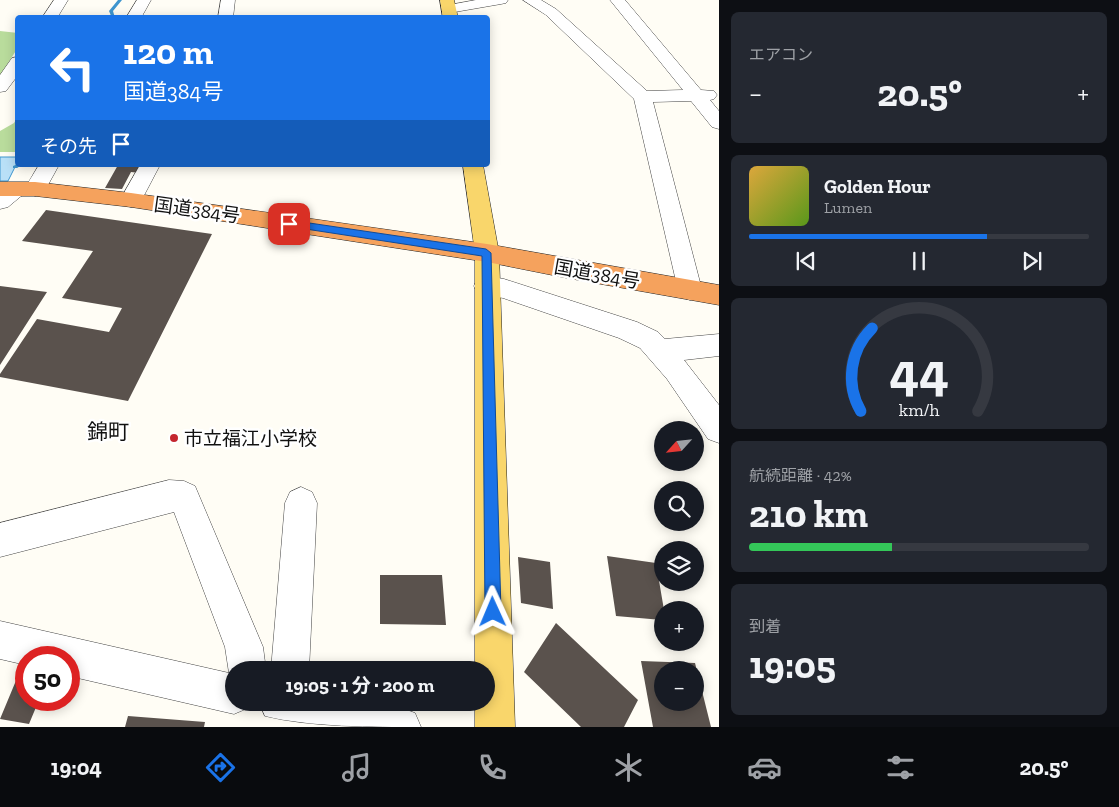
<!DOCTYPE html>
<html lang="ja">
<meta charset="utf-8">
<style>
body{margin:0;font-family:"Zilla Slab","Noto Sans JP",serif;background:#242831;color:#f1f3f6;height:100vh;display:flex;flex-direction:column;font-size:19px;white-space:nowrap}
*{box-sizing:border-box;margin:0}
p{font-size:16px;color:#9ea1a6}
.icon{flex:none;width:28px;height:28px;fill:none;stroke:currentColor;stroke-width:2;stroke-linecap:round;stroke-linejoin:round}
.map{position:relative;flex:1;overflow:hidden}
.side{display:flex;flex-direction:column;gap:12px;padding:12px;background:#0d0f14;width:400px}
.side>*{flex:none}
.banner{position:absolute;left:15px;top:15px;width:475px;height:152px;border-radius:5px;box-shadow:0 2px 12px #0003;background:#1a73e8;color:#fff;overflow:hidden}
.needle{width:32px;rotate:243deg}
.buttons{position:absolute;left:654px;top:421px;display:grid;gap:10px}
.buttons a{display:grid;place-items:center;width:50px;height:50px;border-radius:50%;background:#171b24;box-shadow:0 2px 12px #0003;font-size:25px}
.speed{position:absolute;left:15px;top:646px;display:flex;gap:10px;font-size:25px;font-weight:700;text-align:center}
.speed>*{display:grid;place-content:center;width:65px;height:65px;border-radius:50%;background:#171b24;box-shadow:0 2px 12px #0003;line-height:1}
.speed .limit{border:8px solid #d22;background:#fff;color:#111}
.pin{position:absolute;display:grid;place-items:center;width:42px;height:42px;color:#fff;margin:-21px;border-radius:10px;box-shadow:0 2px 8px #0006}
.me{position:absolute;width:55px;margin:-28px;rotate:359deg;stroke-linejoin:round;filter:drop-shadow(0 0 4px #0008)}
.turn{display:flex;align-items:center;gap:18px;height:105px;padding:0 25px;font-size:22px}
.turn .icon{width:65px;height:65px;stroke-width:2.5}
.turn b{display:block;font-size:35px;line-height:42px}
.then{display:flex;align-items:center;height:48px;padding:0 25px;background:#0003;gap:10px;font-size:19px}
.big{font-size:38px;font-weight:700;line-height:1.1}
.side .tile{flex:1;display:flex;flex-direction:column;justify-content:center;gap:8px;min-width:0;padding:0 18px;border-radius:8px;background:#242831}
.side .dial{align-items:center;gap:0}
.dial svg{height:130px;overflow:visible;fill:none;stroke:#363941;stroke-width:7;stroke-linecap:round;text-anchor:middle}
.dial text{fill:#f1f3f6;stroke:none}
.song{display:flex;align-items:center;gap:15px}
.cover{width:60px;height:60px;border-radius:8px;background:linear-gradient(135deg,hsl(40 70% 55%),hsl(90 70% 35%))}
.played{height:5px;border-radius:2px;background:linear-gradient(90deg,#1a73e8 70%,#363941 70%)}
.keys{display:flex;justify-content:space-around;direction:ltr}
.heat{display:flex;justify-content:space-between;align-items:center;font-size:28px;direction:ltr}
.charge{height:8px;border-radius:4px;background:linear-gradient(90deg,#34c759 42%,#363941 0)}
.trip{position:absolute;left:225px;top:661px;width:270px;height:50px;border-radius:25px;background:#171b24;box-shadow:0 2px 12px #0003;font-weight:700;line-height:50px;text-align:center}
.tabs{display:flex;height:80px;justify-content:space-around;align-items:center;background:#090b0e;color:#9ea1a6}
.tabs .icon{width:35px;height:35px}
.tabs .selected{color:#1a73e8}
.tabs b{font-size:22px;color:#f1f3f6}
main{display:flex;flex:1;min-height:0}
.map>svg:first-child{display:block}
.forest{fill:#b9dc9c}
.water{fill:#b9e0f7;stroke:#3f96cf}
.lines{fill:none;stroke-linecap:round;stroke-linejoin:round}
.stream{fill:#3f96cf;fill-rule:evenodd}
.building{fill:#5a524d;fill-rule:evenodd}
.minor-casing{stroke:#444;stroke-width:1}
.major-casing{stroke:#222;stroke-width:1}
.highway-casing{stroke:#222;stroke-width:1}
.minor{fill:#fff;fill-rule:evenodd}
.major{fill:#f9d66b;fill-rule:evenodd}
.highway{fill:#f5a25d;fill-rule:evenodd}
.route{fill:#1a73e8;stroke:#114b97}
.poi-dot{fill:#c4262e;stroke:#fff;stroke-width:2}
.labels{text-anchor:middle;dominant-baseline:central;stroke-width:5;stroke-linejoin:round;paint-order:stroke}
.street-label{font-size:19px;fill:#111;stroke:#fff}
.poi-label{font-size:19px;fill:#111;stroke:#fff;text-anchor:start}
.quarter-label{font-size:21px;fill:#111;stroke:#fff}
</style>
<main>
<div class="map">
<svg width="719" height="727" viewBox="0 0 719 727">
<rect width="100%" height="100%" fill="#fffdf5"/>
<!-- forest -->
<path class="forest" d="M 0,31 L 18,33 L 17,49 L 0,76 Z
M 17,118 L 17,152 L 0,152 L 0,131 L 14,123 Z"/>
<!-- water -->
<path class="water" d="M 0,157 L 17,157 L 17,163 L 8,181 L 0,181 Z"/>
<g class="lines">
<!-- stream -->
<path class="stream" d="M 118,0 L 122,0 L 113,11 L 115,18 L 112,18 L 109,11 Z
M 18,164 L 22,165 L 17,168 L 13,168 L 13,166 Z"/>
</g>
<!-- building -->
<path class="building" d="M 118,165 L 145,165 L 140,173 L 131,172 L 122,189 L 105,188 Z
M 46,210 L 212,234 L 128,401 L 0,377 L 0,374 L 37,319 L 109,332 L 122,308 L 62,298 L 93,251 L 22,241 Z
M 0,286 L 47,292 L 0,365 Z
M 607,556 L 656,563 L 664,610 L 662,620 L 616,616 Z
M 518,557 L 550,562 L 553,609 L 521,603 Z
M 380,575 L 442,575 L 446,625 L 380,624 Z
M 556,623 L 638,700 L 624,727 L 581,727 L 524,672 Z
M 641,661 L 695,663 L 711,727 L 653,727 ZM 662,670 L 695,670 L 695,702 L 662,702 Z
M 20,671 L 26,672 L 26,700 L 39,700 L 29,724 L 0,719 Z
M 128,716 L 205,722 L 204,727 L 125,727 Z"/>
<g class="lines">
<defs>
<path id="minor" d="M 54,0 L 68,0 L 57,18 L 42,18 Z
M 137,0 L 151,0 L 141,18 L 126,18 Z
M 221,0 L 235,0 L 233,18 L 218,18 Z
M 476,0 L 508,0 L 506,3 L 501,4 L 449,13 L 444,12 L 442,9 L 444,6 Z
M 523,0 L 541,0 L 556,9 L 647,91 L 683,90 L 610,0 L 625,0 L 701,90 L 714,91 L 717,95 L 714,99 L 710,100 L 719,111 L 719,129 L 712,127 L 691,101 L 653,102 L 702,290 L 699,297 L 690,300 L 681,297 L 678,290 L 634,99 L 546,15 Z
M 18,57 L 18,75 L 6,91 L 0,92 L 0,75 L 12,58 Z
M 39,165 L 59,165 L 43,194 L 35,196 L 26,192 L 8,207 L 0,209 L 0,191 C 9,185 16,179 26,186 Z
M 140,165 L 160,165 L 139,205 L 131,207 L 123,205 L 120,200 Z
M 486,276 L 504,279 L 637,322 L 658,332 L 665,339 L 719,334 L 719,356 L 684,360 L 719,405 L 719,443 L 708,439 L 667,379 L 640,348 L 619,338 L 503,298 L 477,293 L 474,286 L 477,279 Z
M 169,480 L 184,481 L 195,486 L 263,647 L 266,670 L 234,670 L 234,702 L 250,702 L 248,708 L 234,714 L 69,676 L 69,658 L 26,658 L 26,665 L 0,659 L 0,621 L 229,673 L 225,647 L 174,512 L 0,557 L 0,523 Z
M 301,487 L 312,492 L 317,503 L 309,670 L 271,670 L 285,503 L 290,492 Z
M 259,702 C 306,702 373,695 415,713 L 421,727 C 373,727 309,727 265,716 Z"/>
<path id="major" d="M 440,0 L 454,0 L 458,18 L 443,18 Z
M 463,165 L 483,165 L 499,253 L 515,727 L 475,727 L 475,702 L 486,702 L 486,670 L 475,670 L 475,253 Z"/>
<path id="highway" d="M 0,182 L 35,182 L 131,193 L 487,244 L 719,285 L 719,305 L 567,278 L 487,262 L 131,207 L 35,196 L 0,196 Z"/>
</defs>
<!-- minor casing -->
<use href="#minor" class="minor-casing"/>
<!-- major casing -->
<use href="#major" class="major-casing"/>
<!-- highway casing -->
<use href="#highway" class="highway-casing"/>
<!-- minor -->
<use href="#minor" class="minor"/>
<!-- major -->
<use href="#major" class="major"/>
<!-- highway -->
<use href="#highway" class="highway"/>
</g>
<!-- route -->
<path class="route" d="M 289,220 L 486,249 L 491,253 L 501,612 L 498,617 L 493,619 L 488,617 L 485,612 L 482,256 L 286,226 L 285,224 Z"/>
<!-- markers -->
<circle class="poi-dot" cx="174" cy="438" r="5"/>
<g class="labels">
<!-- street labels -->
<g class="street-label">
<text transform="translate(197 210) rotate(8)">国道384号</text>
<text transform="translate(597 274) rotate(10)">国道384号</text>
</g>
<!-- poi labels -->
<g class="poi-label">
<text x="184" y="438">市立福江小学校</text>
</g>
<!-- quarter labels -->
<g class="quarter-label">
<text x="108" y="431">錦町</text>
</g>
</g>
</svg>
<div class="buttons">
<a><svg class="needle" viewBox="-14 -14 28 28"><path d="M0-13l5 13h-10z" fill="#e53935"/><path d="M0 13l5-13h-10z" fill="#9ea1a6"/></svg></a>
<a><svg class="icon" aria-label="search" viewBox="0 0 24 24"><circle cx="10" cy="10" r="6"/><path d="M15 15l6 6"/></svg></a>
<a><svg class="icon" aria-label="layers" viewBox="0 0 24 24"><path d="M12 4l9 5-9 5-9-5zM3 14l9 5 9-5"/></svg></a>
<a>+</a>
<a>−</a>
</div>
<div class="speed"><div class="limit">50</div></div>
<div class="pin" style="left:289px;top:224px;background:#d93025"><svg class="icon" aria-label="arrive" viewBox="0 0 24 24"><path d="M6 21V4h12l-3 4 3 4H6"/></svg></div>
<svg class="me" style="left:493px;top:612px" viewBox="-20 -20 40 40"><path d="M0-17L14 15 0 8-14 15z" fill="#1a73e8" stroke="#fff" stroke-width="4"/></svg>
<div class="trip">19:05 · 1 分 · 200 m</div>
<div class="banner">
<div class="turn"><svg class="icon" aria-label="left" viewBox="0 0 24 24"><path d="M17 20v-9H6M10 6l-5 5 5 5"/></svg><div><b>120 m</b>国道384号</div></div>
<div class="then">その先<svg class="icon" aria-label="arrive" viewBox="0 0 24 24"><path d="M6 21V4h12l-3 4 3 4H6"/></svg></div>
</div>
</div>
<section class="side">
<div class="tile"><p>エアコン</p>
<div class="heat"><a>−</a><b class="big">20.5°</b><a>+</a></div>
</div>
<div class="tile">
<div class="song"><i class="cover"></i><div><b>Golden Hour</b><p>Lumen</p></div></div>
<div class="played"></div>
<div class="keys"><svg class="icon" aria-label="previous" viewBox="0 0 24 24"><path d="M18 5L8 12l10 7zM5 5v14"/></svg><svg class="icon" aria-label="pause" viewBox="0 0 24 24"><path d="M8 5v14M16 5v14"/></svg><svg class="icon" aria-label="next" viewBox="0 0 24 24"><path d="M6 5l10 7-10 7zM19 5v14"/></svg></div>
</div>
<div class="tile dial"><svg viewBox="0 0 100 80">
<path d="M14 69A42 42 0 1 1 86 69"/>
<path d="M14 69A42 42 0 0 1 21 18" stroke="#1a73e8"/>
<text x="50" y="56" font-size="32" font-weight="700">44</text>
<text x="50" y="72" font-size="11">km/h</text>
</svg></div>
<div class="tile"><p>航続距離 · 42%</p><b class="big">210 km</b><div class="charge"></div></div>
<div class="tile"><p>到着</p><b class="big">19:05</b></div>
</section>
</main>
<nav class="tabs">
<b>19:04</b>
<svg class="icon selected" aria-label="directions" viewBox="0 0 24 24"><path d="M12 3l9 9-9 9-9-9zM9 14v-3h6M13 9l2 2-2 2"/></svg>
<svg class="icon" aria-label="music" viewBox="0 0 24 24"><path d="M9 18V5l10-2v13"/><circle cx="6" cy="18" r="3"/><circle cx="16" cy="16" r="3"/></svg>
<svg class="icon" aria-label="phone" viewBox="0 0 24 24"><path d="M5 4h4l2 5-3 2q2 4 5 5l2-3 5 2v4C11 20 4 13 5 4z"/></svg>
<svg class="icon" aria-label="climate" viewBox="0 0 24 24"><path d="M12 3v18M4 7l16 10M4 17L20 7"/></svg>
<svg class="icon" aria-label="car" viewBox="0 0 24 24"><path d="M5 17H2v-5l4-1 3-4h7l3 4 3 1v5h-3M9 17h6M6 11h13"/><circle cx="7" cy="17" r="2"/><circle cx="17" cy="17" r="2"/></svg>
<svg class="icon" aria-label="filters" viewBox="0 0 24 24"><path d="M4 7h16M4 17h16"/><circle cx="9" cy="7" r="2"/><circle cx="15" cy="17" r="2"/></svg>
<b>20.5°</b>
</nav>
